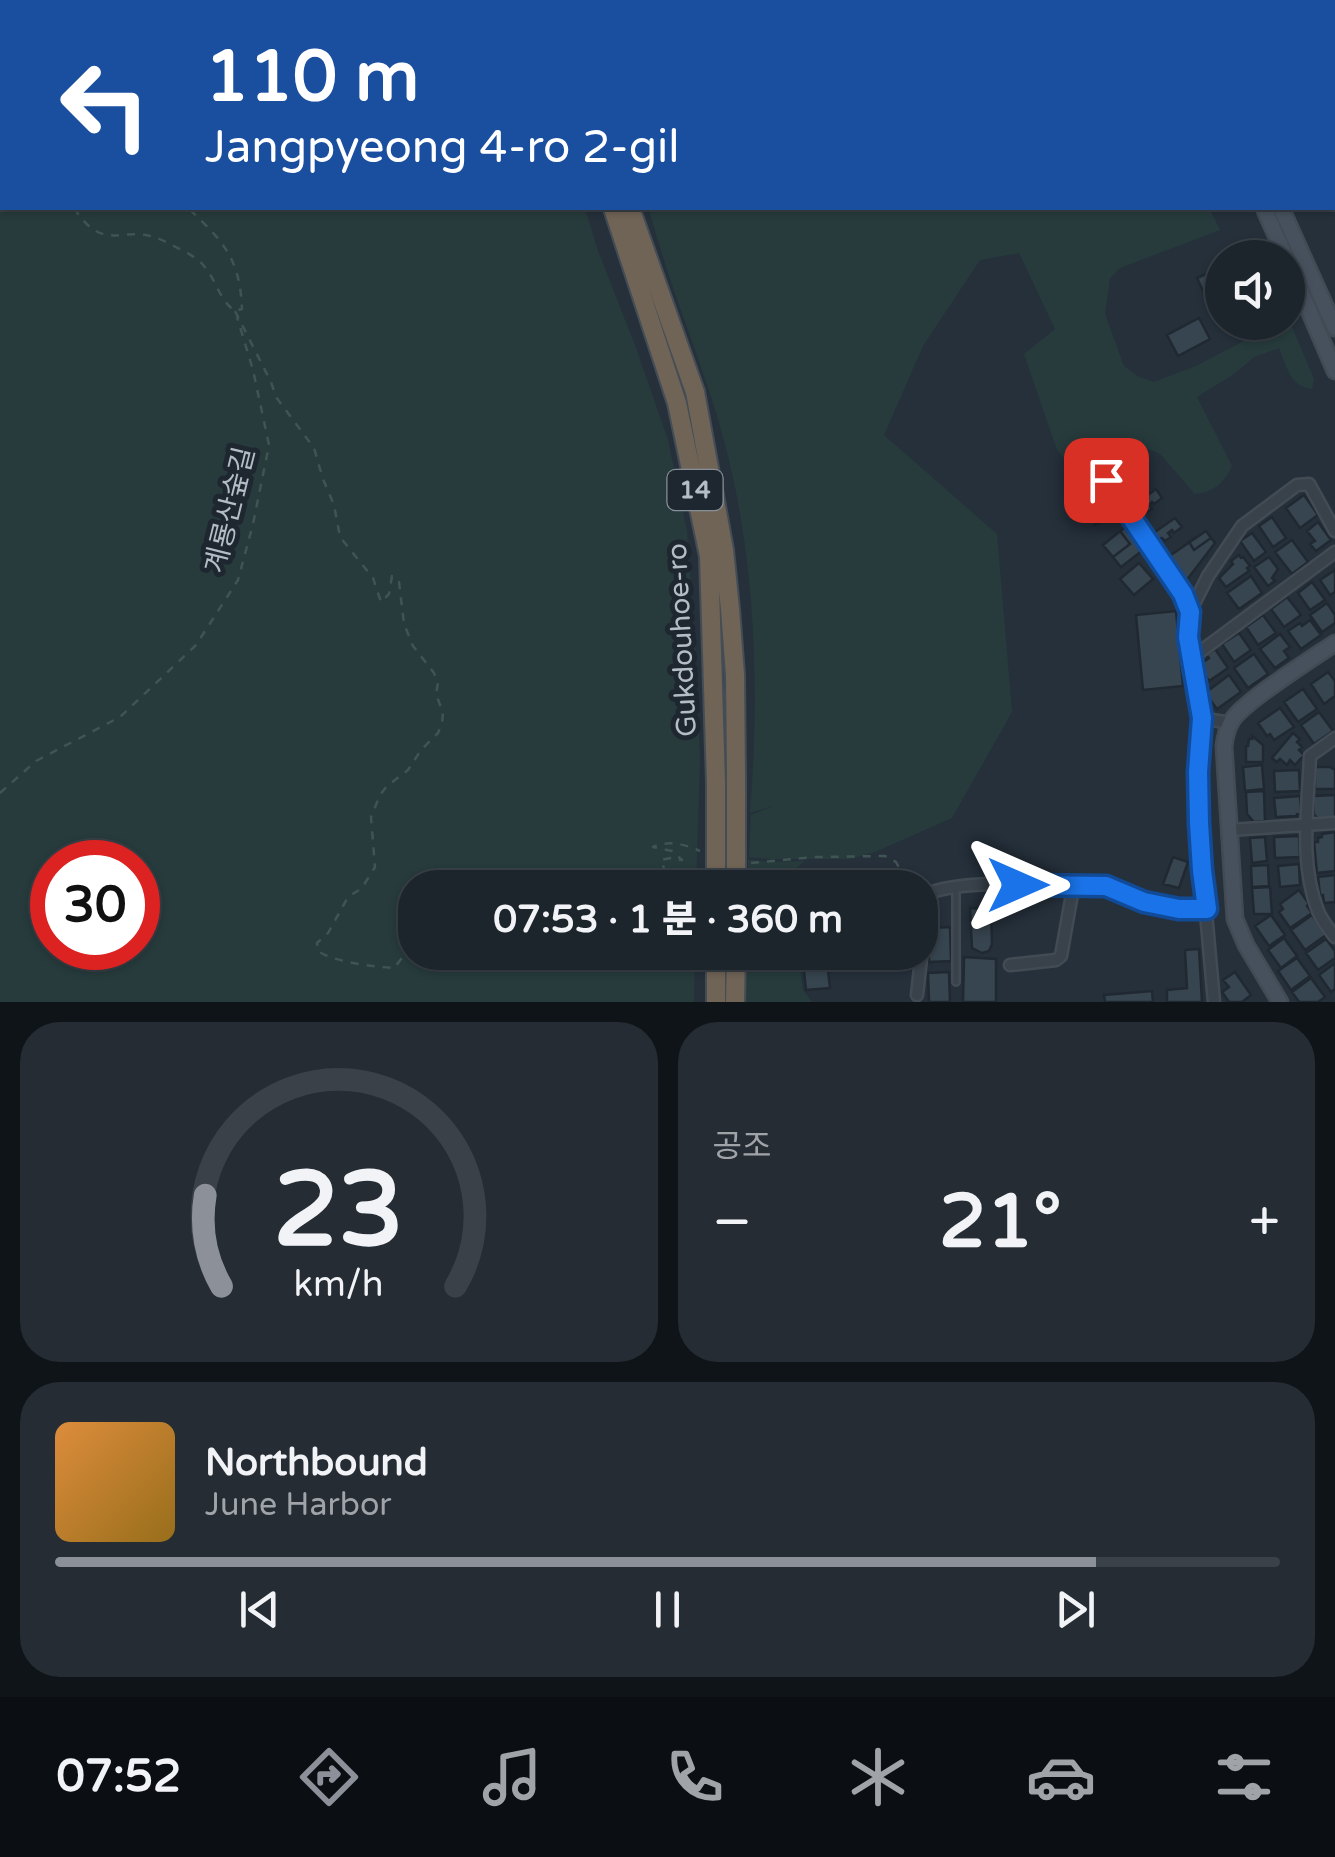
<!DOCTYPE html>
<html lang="ko">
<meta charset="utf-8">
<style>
body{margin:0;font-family:"Varela Round","Noto Sans KR",sans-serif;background:#252c34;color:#f1f3f6;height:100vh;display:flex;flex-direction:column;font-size:38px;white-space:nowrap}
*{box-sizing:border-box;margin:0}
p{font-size:32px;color:#a0a4a9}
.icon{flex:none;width:55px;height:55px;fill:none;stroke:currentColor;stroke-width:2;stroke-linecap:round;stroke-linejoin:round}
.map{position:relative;height:1002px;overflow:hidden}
.details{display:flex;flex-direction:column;gap:20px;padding:20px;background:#0f1418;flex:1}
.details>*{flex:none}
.top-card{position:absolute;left:0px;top:0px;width:1335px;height:210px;box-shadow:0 2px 8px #0004,0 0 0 2px #3a4148;background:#1a4fa0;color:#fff;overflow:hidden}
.buttons{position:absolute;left:1205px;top:240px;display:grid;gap:20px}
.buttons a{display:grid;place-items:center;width:100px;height:100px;border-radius:50%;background:#1c242c;box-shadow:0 2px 8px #0004,0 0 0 2px #3a4148;font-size:50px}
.speed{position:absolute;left:30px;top:840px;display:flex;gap:20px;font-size:50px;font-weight:700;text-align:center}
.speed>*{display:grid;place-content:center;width:130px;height:130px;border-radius:50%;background:#1c242c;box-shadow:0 2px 8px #0004,0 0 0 2px #3a4148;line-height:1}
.speed .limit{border:15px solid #d22;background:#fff;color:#111}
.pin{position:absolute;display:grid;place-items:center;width:85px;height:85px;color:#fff;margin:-42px;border-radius:20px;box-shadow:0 5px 15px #0006}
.me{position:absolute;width:110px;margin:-55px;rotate:90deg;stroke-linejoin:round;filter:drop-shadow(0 0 8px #0008)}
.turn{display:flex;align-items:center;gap:35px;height:210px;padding:0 40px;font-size:45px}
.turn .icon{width:130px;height:130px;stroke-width:2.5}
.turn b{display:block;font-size:70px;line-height:85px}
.big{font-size:75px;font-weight:800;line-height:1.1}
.details .widget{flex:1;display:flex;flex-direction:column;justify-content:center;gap:15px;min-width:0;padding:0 35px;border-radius:40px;background:#252c34}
.details .dial{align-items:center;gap:0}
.dial svg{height:260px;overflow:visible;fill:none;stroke:#3a4148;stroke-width:7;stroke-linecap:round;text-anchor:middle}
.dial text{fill:#f1f3f6;stroke:none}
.song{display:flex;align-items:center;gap:30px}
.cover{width:120px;height:120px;border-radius:15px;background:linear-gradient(135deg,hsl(30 70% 55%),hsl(40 70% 35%))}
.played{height:10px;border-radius:5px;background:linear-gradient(90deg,#8c9099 85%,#3a4148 85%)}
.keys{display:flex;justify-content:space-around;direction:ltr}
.heat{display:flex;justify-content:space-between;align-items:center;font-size:55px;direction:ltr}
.details .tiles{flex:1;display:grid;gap:20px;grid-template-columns:1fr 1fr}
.widget:last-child{grid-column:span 2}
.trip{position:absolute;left:398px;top:870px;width:540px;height:100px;border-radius:40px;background:#1c242c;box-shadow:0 2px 8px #0004,0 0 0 2px #3a4148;font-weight:800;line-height:100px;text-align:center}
.dock{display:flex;height:160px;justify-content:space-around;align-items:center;background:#0b0e12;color:#a0a4a9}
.dock .icon{width:70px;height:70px}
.dock .selected{color:#8c9099}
.dock b{font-size:45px;color:#f1f3f6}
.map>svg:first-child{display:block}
.green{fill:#273b3c;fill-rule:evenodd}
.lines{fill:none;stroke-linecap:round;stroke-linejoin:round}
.stream{stroke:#192838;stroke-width:4}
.building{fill:#374550;stroke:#202932;stroke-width:2.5}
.lane-casing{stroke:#424b54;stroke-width:10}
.street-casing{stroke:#424b54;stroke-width:15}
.secondary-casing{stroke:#424b54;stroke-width:19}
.highway-casing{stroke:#444d56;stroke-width:22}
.path{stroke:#405454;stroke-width:2.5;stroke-dasharray:8 8;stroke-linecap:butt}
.lane{stroke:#39424b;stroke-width:5}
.street{stroke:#39424b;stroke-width:10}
.secondary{stroke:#47515e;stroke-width:14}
.highway{stroke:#706456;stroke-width:18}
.highway-bridge-casing{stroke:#444d56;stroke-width:22;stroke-linecap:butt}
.highway-bridge{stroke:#706456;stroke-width:18}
.route-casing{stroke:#114b97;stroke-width:25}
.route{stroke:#1a73e8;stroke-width:18}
.labels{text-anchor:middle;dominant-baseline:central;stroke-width:10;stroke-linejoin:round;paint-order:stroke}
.shield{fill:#1e2730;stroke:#879099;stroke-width:2.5}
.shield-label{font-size:25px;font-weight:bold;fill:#b4bdc6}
.street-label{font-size:28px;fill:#b4bdc6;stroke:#1e2730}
</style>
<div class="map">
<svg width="1335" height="1002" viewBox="0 0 1335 1002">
<rect width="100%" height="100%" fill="#25303b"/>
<!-- green -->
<path class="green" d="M 0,0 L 510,0 L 511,2 L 2,2 L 2,208 L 585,208 L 597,248 L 636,348 L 668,440 L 687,531 L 695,638 L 700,761 L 696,887 L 415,888 L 415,952 L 695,953 L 694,1002 L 0,1002 ZM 138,862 L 138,948 L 52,948 L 52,862 Z
M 611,0 L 1127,0 L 1127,2 L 612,2 Z
M 648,208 L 1209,208 L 1220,230 L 1120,268 L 1110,278 L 1105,314 L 1124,366 L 1139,377 L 1154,382 L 1196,366 L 1261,332 L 1292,327 L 1314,379 L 1312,389 C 1289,386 1287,366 1279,348 L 1254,357 L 1234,374 L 1197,397 L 1232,466 C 1224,483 1214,492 1195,494 L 1160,454 L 1131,442 L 1105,454 L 1092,468 C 1078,470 1066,462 1057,450 L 1024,354 L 1055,329 L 1019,253 L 980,260 L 923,346 L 884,435 L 997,534 L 1012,712 L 952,818 L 875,852 L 850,859 L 771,859 L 749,857 L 751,815 L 773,806 L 750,813 C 760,688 756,555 722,433 C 707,379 686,327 668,273 C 661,252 655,229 648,208 Z
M 748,860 L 772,862 L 804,861 L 788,877 L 800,887 L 748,887 Z
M 746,953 L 798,953 L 803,990 L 812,1002 L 745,1002 Z"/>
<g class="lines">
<!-- stream -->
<path class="stream" d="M 1243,0 L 1245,2
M 1332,73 L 1335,75"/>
</g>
<!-- building -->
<path class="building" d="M 1222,267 L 1222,303 L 1211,308 L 1197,278 Z
M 1199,318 L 1210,339 L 1178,356 L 1167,335 Z
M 1133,459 L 1140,469 L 1132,474 L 1130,472 L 1126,475 L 1129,479 L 1123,483 L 1120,480 L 1114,481 L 1110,476 Z
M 1156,489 L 1162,498 L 1154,504 L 1152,502 L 1149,505 L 1152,509 L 1145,513 L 1143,510 L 1137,511 L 1133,506 Z
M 1097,494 L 1100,504 L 1097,505 L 1099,509 L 1103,507 L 1106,515 L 1102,516 L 1102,522 L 1095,525 L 1086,498 Z
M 1304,495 L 1318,515 L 1300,528 L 1286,508 Z
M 1272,517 L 1286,538 L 1273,547 L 1259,526 Z
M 1175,518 L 1182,527 L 1174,533 L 1172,530 L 1168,533 L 1171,537 L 1165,541 L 1162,538 L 1156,539 L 1152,534 Z
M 1318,522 L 1331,540 L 1316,551 L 1310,544 L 1315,541 L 1307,531 Z
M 1129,524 L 1147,547 L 1121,567 L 1103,545 Z
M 1120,531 L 1130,544 L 1113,557 L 1103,545 Z
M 1206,531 L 1215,543 L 1183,585 L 1165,559 Z
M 1206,531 L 1211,538 L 1194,550 L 1189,542 Z
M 1252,533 L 1266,552 L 1254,561 L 1240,541 Z
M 1292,540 L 1308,562 L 1292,574 L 1275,552 Z
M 1239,555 L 1241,558 L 1243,557 L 1250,566 L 1247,568 L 1249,571 L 1226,587 L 1219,578 L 1233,564 L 1231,561 Z
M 1269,557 L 1278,569 L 1272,578 L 1275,581 L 1268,586 L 1254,567 Z
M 1139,563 L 1153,579 L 1134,595 L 1120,579 Z
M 1335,570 L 1335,592 L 1330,595 L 1320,580 Z
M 1251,576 L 1262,593 L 1239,609 L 1227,593 Z
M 1312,582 L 1325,600 L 1310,610 L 1298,593 Z
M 1287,597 L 1301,615 L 1284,627 L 1271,609 Z
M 1327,603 L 1335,615 L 1335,623 L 1322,632 L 1310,615 Z
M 1176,611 L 1183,686 L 1143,690 L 1136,615 Z
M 1263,615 L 1276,633 L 1258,645 L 1246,627 Z
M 1310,620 L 1321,635 L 1301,649 L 1288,631 L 1300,623 L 1302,626 Z
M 1239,633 L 1251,650 L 1234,662 L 1222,644 Z
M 1280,634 L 1290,647 L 1284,651 L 1289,658 L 1275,668 L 1260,649 Z
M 1215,649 L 1228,668 L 1209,681 L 1198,666 L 1209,658 L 1206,655 Z
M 1254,654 L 1268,674 L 1248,688 L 1234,668 Z
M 1328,672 L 1335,681 L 1335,696 L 1324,704 L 1311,684 Z
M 1229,675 L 1241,692 L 1217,709 L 1205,693 Z
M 1303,689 L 1317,709 L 1298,722 L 1284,702 Z
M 1280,708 L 1294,727 L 1274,740 L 1270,734 L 1267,736 L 1258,723 Z
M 1319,712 L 1333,731 L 1314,744 L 1301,725 Z
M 1293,733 L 1300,739 L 1297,742 L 1302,747 L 1299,750 L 1304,755 L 1295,765 L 1290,760 L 1287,765 L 1280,759 L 1277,762 L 1272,758 Z
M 1252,736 L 1263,745 L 1263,762 L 1246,762 L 1246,746 L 1248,746 L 1249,739 L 1252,739 Z
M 1262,765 L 1264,789 L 1245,791 L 1243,767 Z
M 1315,767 L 1330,767 L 1335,770 L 1335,789 L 1315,789 Z
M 1299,770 L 1300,791 L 1275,792 L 1274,771 Z
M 1264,791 L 1265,821 L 1254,822 L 1247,814 L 1246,792 Z
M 1335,795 L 1335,819 L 1320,820 L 1314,815 L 1313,796 Z
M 1300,796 L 1301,813 L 1297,814 L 1297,816 L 1276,817 L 1274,798 Z
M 1335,832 L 1335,871 L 1317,873 L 1314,842 L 1318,842 L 1318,838 L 1322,837 L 1322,834 Z
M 1299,836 L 1300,857 L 1275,858 L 1274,837 Z
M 1265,837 L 1267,861 L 1252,863 L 1250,838 Z
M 1173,857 L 1188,862 L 1179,888 L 1163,884 Z
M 1299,864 L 1300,885 L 1280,887 L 1278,866 Z
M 1268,865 L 1269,886 L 1252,887 L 1251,866 Z
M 1335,875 L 1335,902 L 1324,903 L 1323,895 L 1320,895 L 1318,877 Z
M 1270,887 L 1272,914 L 1254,914 L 1252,888 Z
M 1299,890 L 1309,904 L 1307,906 L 1312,913 L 1290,928 L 1279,912 L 1283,909 L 1280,904 Z
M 970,908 L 991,909 L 992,944 L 989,951 L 982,953 L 972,948 Z
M 1271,915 L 1285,935 L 1269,946 L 1255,926 Z
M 1312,915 L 1326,935 L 1305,950 L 1291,930 Z
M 950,927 L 951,961 L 929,962 L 928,928 Z
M 1284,938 L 1297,956 L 1281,968 L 1268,950 Z
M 1326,939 L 1335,951 L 1335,958 L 1318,970 L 1306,953 Z
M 1199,949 L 1202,1002 L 1167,1002 L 1167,990 L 1187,988 L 1185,950 Z
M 802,952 L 826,952 L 830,988 L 806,990 Z
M 964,957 L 996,959 L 996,1002 L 963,1002 Z
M 1297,958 L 1310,976 L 1291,990 L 1278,971 Z
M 1335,963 L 1335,989 L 1331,992 L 1319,975 Z
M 949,972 L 950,1002 L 929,1002 L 928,973 Z
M 1235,972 L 1251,995 L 1242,1002 L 1229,1002 L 1222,992 L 1229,987 L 1223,980 Z
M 1311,978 L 1325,997 L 1318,1002 L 1299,1002 L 1292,992 Z
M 1152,991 L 1153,1002 L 1105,1002 L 1104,995 Z"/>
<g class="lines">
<defs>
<path id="lane" d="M 1266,0 L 1268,2
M 1332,60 L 1335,61
M 956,890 L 956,982"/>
<path id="street" d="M 1106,480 L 1183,594 L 1190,612
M 1193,657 L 1189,637 L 1190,612 L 1208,576 L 1242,526 L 1297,485 L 1309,484 L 1335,531
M 1201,718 L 1230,723
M 1335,738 L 1310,756 C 1308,807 1299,863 1318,911 C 1322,921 1329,929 1335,937
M 1230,830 L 1335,823
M 1010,965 L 1056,960 L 1061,956 L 1072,894 L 1083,885 C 1106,884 1122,896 1144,902 C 1165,908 1186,909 1207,909
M 917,995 L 921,959 L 923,904 L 927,894 C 963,879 1042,885 1083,885
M 1214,1002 L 1200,846 L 1198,772 L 1201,718 L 1194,678 L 1193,657 L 1335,552"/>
<path id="secondary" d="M 1173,0 L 1174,2
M 1189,0 L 1190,2
M 1264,208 L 1286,258
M 1281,208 L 1335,328
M 1288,261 L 1335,371
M 1280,1002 L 1246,945 L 1235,919 L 1224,746 C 1225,738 1227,729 1231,722 C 1241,703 1313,658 1335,643"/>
<path id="highway" d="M 535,0 L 536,2
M 552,0 L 553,2
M 613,208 L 677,403 L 709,556 L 716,783
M 630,208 L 695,392 L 724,550 L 730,609 L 735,675 L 736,776
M 716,1002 L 716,952
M 735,1002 L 736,952"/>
</defs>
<!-- lane casing -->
<use href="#lane" class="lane-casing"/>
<!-- street casing -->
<use href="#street" class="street-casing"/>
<!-- secondary casing -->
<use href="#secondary" class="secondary-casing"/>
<!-- highway casing -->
<use href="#highway" class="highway-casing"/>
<!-- path -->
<path class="path" d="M 134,0 L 136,2
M 0,49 L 2,49
M 74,208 C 106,257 123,221 164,241 C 177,248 195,255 204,266 C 217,281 219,300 235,311 L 242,309 C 240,258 223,241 188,208
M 235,311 L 271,382 L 276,397 L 314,448 L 323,479 L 334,505 L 340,537 L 373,578 L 381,602 L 389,594 L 392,576 L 399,582 L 404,624 L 413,646 L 434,673 L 438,683 L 436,694 L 443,713 L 442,723 L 438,733 L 421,750 L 408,770 L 387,786 L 380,795 L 371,817 L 375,867 L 362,888 L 348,897 L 328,933 L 317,943 L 318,951 C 333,962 375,967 394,968 L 409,949 L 427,961 L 432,953 L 436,952
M 0,793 L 36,761 L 120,717 L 196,645 L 238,580 L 253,524 L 269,445 L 253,370 L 237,317
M 751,863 L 814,857 L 885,856 L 896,862 L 901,871 L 917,888
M 671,888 L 661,860 L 671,858 L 682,860 L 672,851 L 653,847 C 668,840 685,844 700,851"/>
<!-- lane -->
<use href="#lane" class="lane"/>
<!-- street -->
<use href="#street" class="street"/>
<!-- secondary -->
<use href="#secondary" class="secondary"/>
<!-- highway -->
<use href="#highway" class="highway"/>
<defs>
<path id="highway-bridge" d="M 716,888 L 716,783
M 736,888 L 736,776"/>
</defs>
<!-- highway-bridge casing -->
<use href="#highway-bridge" class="highway-bridge-casing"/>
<!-- highway-bridge -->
<use href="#highway-bridge" class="highway-bridge"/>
</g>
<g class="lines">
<defs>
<path id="route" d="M 1018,885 L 1106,886 L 1144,902 L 1179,909 L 1207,909 L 1202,870 L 1199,823 L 1198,772 L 1202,718 L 1188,637 L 1190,612 L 1183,594 L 1106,480"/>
</defs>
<!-- route casing -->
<use href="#route" class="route-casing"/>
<!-- route -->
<use href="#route" class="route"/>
</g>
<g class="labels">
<!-- shield labels -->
<rect class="shield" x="667.5" y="470" width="55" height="40" rx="8"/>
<g class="shield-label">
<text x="695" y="490">14</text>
</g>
<!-- street labels -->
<g class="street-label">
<text transform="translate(230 510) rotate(-76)">계룡산숲길</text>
<text transform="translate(682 640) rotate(-93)">Gukdouhoe-ro</text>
</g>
</g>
</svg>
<div class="buttons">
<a><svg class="icon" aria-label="sound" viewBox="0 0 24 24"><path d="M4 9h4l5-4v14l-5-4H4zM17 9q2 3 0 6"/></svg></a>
</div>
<div class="speed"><div class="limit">30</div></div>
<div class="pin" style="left:1106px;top:480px;background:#d93025"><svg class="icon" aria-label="arrive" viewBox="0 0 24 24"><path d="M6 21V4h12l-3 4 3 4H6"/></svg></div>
<svg class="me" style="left:1018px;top:885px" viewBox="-20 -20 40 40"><path d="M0-17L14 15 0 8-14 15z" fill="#1a73e8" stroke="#fff" stroke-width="4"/></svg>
<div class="trip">07:53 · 1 분 · 360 m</div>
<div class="top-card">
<div class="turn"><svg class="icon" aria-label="left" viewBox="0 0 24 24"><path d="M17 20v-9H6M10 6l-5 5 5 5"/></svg><div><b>110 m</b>Jangpyeong 4-ro 2-gil</div></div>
</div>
</div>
<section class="details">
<div class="tiles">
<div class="widget dial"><svg viewBox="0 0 100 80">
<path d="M14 69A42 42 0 1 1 86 69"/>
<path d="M14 69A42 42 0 0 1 9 41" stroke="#8c9099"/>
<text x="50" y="56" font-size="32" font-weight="700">23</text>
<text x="50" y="72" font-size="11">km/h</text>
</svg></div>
<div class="widget"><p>공조</p>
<div class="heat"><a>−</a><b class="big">21°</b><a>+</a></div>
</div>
<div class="widget">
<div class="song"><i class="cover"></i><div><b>Northbound</b><p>June Harbor</p></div></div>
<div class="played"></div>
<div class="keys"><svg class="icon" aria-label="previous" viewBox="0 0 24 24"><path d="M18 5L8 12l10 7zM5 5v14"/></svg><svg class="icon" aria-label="pause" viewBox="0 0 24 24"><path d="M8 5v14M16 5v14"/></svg><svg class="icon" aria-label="next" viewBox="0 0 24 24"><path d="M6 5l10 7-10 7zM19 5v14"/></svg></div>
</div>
</div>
</section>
<nav class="dock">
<b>07:52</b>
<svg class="icon selected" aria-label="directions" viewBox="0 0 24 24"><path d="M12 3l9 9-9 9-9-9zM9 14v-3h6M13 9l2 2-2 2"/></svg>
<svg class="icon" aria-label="music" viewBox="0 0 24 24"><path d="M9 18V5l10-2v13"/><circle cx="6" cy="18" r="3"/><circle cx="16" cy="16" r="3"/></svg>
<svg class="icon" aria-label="phone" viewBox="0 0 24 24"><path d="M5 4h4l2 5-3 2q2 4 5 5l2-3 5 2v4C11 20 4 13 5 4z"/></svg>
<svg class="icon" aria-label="climate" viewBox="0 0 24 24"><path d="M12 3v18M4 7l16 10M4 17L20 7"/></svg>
<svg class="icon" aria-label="car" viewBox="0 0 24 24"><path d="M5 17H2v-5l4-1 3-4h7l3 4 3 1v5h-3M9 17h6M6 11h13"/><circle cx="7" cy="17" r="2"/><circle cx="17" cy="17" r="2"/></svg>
<svg class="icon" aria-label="filters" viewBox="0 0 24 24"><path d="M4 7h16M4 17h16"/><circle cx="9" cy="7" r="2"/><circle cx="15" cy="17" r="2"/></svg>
</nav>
